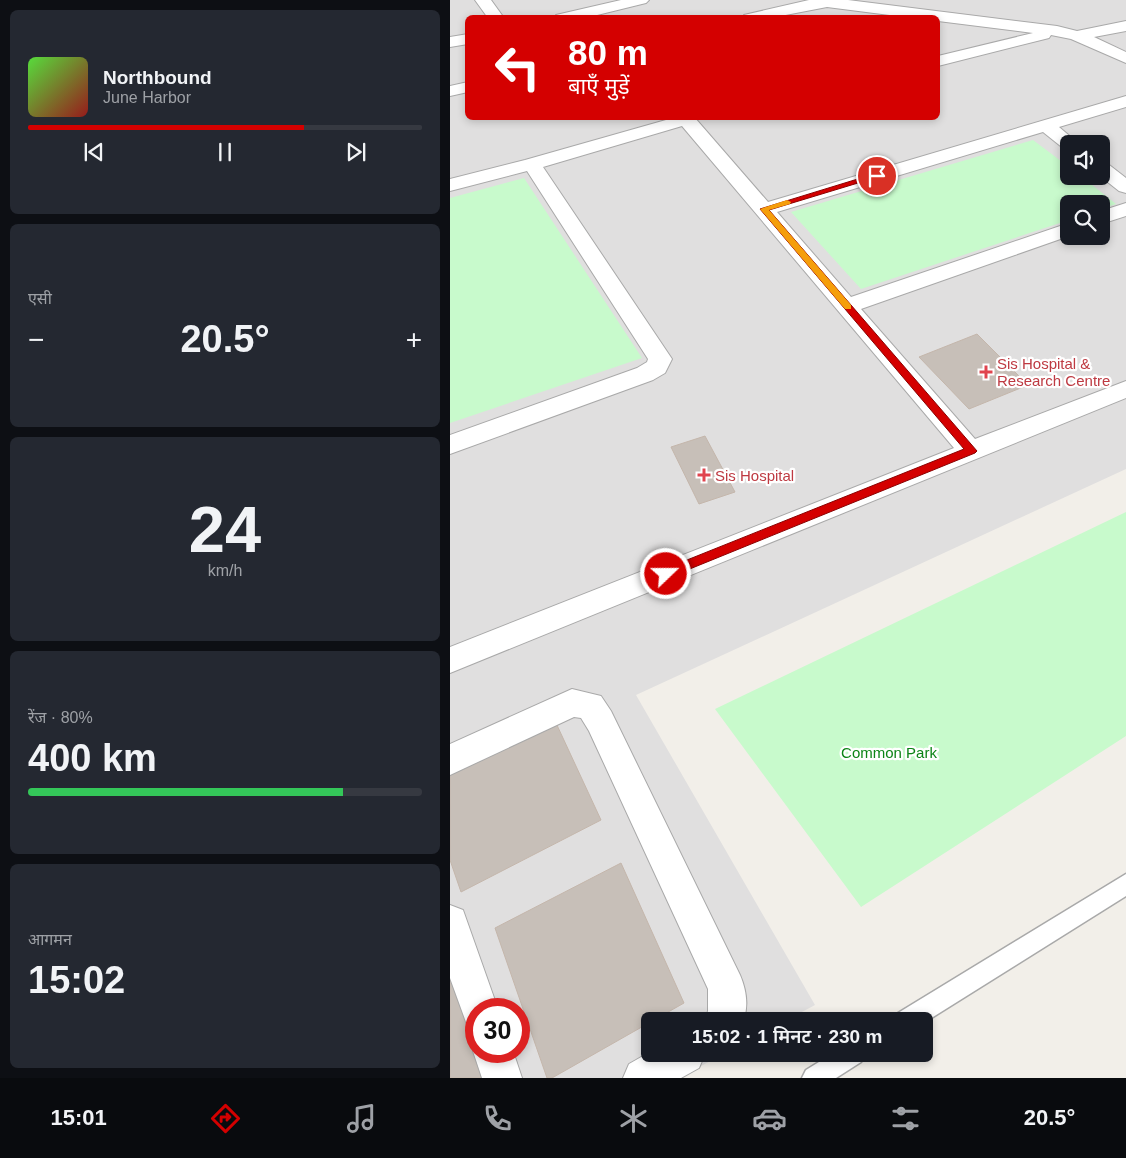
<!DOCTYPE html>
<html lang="hi">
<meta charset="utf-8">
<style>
body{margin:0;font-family:Arial,"Noto Sans Devanagari",sans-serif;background:#242831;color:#f1f3f6;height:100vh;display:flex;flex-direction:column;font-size:19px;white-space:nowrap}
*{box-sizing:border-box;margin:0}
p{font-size:16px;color:#9ea1a6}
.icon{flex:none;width:28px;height:28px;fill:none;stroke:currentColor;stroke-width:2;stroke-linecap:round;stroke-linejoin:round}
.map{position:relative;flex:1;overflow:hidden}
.sheet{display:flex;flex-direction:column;gap:10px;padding:10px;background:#0d0f14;width:450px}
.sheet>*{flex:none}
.guide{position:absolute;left:15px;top:15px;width:475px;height:105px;border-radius:8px;box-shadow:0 2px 8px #0003;background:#d40000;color:#fff;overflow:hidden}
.controls{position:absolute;left:610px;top:135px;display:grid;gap:10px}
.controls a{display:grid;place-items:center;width:50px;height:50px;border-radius:8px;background:#171b24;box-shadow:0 2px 8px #0003;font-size:25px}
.speed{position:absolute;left:15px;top:998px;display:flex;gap:10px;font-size:25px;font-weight:700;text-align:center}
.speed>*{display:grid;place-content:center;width:65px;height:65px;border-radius:50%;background:#171b24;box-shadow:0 2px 8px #0003;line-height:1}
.speed .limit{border:8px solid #d22;background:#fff;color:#111}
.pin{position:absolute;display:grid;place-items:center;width:42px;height:42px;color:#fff;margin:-21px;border:2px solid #fff;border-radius:50%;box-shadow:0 1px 5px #0007}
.me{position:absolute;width:55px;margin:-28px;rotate:68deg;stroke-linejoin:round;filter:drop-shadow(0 0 4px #0008)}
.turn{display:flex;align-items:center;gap:18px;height:105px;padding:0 20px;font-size:22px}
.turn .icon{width:65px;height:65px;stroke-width:2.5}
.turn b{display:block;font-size:35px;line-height:42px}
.big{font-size:38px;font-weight:600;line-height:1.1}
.sheet .tile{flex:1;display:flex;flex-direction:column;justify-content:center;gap:8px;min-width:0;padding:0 18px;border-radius:8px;background:#242831}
.sheet .dial{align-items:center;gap:0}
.dial b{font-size:65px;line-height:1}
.song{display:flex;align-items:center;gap:15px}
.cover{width:60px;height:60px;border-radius:8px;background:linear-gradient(135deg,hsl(110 70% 55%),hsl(0 70% 35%))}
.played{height:5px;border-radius:2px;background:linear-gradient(90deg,#d40000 70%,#363941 70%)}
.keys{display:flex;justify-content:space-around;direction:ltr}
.heat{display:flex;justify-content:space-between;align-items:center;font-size:28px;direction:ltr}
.charge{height:8px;border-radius:4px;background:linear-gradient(90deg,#34c759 80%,#363941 0)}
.trip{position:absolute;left:191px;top:1012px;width:292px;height:50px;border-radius:8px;background:#171b24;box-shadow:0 2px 8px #0003;font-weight:600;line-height:50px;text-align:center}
.menu{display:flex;height:80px;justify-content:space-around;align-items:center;background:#090b0e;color:#9ea1a6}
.menu .icon{width:35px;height:35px}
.menu .active{color:#d40000}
.menu b{font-size:22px;color:#f1f3f6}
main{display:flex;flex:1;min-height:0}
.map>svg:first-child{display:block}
.residential{fill:#e0dfdf;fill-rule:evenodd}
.park{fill:#c8facc}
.building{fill:#c7bfb8;stroke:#c4b6ab}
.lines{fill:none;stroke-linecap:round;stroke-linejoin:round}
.lane-casing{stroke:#a9a9a9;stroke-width:3}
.street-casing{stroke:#a9a9a9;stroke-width:2}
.lane{fill:#fff;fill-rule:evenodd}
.street{fill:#fff;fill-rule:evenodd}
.route{fill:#d40000;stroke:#8a0000}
.slow{fill:#f59e0b}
.health-dot{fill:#e0444e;stroke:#fff;stroke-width:2}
.labels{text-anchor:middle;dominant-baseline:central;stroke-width:4.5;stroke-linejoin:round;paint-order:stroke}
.health-label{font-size:15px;fill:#be3a42;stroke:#fff;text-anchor:start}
.park-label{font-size:15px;fill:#0c8416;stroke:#fff}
</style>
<main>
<section class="sheet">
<div class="tile">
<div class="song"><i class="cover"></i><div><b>Northbound</b><p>June Harbor</p></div></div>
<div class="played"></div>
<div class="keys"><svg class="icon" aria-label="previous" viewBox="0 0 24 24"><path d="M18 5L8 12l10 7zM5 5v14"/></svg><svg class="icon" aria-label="pause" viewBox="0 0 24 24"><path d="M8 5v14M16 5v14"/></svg><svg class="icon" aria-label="next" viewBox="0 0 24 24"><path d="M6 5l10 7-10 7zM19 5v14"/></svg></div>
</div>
<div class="tile"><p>एसी</p>
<div class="heat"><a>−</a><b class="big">20.5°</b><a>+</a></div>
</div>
<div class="tile dial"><b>24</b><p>km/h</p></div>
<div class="tile"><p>रेंज · 80%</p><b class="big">400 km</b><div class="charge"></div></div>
<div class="tile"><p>आगमन</p><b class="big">15:02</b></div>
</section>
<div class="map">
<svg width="676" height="1078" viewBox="0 0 676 1078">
<rect width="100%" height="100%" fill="#f2efe9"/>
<!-- residential -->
<path class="residential" d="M 0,0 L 676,0 L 676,469 L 186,695 L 365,1005 L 335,1021 L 200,1021 L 200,1054 L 274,1054 L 228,1078 L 0,1078 ZM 18,18 L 488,18 L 488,118 L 18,118 ZM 619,144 L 651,144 L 651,176 L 619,176 ZM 619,204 L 651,204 L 651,236 L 619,236 ZM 26,1009 L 69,1009 L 69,1051 L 26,1051 Z"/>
<!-- park -->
<path class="park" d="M 583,140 L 619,167 L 619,176 L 631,176 L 666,204 L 651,209 L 651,204 L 619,204 L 619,220 L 411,289 L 341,212 Z
M 74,178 L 192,358 L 0,423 L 0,198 Z
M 676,512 L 676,736 L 411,907 L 265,709 Z"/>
<!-- building -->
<path class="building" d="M 527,334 L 578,385 L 519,409 L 469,357 Z
M 255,436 L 285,492 L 249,504 L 221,447 Z
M 106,723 L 151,820 L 11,892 L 0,860 L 0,774 Z
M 171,863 L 234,1003 L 102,1078 L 97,1078 L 45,928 Z
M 0,946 L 26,1023 L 26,1051 L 45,1078 L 0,1078 Z"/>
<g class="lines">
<defs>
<path id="lane" d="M 676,874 L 676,896 L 475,1022 L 445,1021 L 448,1013 Z
M 382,1054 L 415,1054 L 411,1062 L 386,1078 L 352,1078 L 356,1070 Z"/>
<path id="street" d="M 25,0 L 41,0 L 54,18 L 38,18 Z
M 171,0 L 199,0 L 196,3 L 135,18 L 104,18 L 106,15 Z
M 359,0 L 398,0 L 607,26 L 627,31 L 676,21 L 676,31 L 644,37 L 676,52 L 676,63 L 621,39 L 601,35 L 599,38 L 488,66 L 488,56 L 583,33 L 488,21 L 488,18 L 463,18 L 377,7 L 320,18 L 292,18 L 294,15 Z
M 18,34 L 18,44 L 0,47 L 0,37 Z
M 18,82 L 18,92 L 0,96 L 0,86 Z
M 676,96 L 676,107 L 609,127 L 629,144 L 619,144 L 619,149 L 613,148 L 593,132 L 327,212 L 401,297 L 619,223 L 619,236 L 411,309 L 525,439 L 676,381 L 676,398 L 0,673 L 0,647 L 504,448 L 232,126 L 93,167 L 222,359 L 215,373 L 203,380 L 0,454 L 0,435 L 187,368 L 197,362 L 198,359 L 77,171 L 0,191 L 0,179 L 75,160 L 223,118 L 245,118 L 318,202 Z
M 651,162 L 658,164 L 676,178 L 676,193 L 669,191 L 650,176 L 651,176 Z
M 676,203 L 676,216 L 651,224 L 651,211 Z
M 122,689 L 151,696 L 161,711 L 290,975 C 296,989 299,1006 293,1021 L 254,1021 L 258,1011 L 258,989 L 139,731 L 131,718 L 124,717 L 0,775 L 0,744 Z
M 0,905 L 13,910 L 48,1009 L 26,1009 L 26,1027 L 16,1022 L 0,978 Z
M 26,1044 L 26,1051 L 63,1051 L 72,1078 L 32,1078 L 23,1051 Z
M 200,1052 L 200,1054 L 255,1054 L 249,1068 L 231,1078 L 173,1078 L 179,1064 Z"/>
</defs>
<!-- lane casing -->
<use href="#lane" class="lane-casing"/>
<!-- street casing -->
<use href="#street" class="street-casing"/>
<!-- lane -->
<use href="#lane" class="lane"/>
<!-- street -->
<use href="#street" class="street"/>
</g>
<!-- route -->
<path class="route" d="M 424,174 L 431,176 L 319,210 L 527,451 L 525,453 L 220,577 L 212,577 L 210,574 L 212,570 L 514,449 L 310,209 Z"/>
<!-- slow -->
<path class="slow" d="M 337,200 L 341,202 L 340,204 L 319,210 L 401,305 L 401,309 L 395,309 L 310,209 Z"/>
<!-- markers -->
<g class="health-dot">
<path d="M533.5 364.5h5v5h5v5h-5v5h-5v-5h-5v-5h5z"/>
<path d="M251.5 467.5h5v5h5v5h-5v5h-5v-5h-5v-5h5z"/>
</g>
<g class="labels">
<!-- health labels -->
<g class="health-label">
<text x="547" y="363">Sis Hospital &amp;<tspan x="547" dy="17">Research Centre</tspan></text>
<text x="265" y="475">Sis Hospital</text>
</g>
<!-- park labels -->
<g class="park-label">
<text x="439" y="752">Common Park</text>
</g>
</g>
</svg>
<div class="controls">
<a><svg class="icon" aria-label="sound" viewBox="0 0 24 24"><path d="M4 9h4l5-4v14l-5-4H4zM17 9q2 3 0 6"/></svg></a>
<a><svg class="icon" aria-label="search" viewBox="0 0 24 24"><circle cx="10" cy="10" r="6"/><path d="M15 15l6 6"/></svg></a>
</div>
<div class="speed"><div class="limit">30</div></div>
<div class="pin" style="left:427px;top:176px;background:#d93025"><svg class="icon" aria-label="arrive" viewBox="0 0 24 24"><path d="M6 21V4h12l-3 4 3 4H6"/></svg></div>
<svg class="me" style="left:216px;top:574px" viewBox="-20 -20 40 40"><circle r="17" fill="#d40000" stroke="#fff" stroke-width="3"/><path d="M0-11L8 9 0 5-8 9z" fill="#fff"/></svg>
<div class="trip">15:02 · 1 मिनट · 230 m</div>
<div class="guide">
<div class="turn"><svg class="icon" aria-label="left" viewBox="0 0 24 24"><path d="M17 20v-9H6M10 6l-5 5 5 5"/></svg><div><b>80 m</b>बाएँ मुड़ें</div></div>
</div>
</div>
</main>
<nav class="menu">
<b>15:01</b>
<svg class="icon active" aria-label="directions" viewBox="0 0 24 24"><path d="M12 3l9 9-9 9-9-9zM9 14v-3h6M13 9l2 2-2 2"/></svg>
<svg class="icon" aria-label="music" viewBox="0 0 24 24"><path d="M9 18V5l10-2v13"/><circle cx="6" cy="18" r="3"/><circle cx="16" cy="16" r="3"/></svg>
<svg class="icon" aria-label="phone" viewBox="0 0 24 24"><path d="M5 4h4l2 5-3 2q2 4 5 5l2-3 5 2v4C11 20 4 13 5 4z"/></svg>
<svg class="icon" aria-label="climate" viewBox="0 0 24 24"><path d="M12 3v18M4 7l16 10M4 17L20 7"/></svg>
<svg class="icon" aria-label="car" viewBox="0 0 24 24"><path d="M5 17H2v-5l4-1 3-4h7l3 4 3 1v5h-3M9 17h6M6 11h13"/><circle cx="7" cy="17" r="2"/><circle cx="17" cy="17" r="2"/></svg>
<svg class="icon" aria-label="filters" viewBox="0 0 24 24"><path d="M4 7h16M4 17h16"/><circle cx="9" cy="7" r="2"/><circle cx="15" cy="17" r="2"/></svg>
<b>20.5°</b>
</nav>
